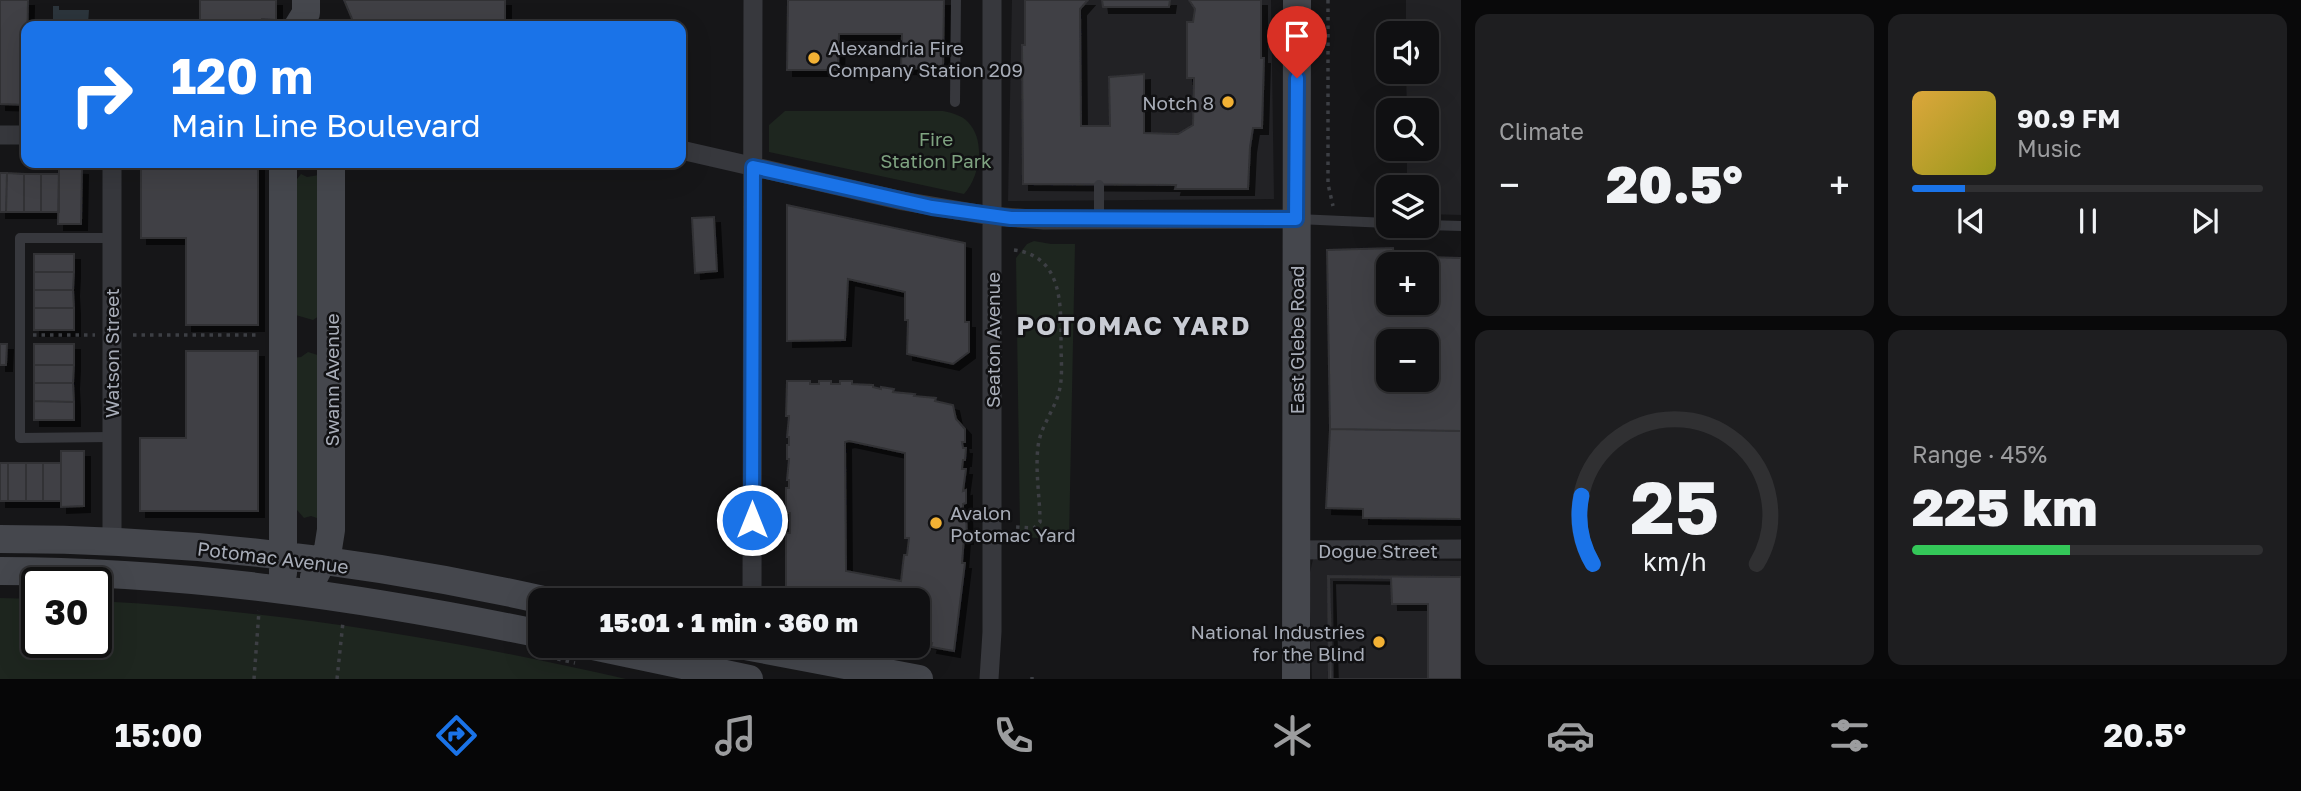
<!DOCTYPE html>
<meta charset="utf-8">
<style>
body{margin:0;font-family:"Golos Text",sans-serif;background:#1e1e20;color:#f1f3f6;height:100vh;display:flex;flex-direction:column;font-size:26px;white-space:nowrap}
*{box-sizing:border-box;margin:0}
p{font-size:23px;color:#9c9d9f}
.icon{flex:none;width:38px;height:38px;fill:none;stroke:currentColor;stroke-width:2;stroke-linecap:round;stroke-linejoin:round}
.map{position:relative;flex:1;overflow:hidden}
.panel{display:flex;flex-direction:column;gap:14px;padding:14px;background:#09090a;width:840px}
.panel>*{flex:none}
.banner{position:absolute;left:21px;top:21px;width:665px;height:147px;border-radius:14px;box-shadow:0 7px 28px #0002,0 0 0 2px #303032;background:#1a73e8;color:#fff;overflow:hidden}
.controls{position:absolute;left:1376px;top:21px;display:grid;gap:14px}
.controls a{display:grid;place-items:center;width:63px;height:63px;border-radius:14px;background:#101012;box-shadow:0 7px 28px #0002,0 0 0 2px #303032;font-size:35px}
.speed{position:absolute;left:21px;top:567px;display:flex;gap:14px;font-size:35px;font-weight:700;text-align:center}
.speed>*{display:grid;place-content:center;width:91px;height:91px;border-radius:50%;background:#101012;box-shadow:0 7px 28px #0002,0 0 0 2px #303032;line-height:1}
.speed .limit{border:4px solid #111;border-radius:10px;background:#fff;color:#111}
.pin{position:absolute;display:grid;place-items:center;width:60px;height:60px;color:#fff;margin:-72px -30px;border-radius:50% 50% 50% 0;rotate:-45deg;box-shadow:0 0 7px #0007}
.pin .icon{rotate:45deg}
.me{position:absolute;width:77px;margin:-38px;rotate:0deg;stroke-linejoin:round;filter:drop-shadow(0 0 5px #0008)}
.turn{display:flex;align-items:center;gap:24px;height:147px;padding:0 35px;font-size:32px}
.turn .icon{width:91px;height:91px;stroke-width:2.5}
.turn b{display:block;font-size:49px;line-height:60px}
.big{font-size:52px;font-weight:800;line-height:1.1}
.panel .card{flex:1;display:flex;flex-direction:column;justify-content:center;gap:10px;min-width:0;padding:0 24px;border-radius:14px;background:#1e1e20}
.panel .dial{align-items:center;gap:0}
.dial svg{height:182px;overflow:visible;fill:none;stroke:#303032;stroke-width:7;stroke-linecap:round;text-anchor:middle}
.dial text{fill:#f1f3f6;stroke:none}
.song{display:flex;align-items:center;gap:21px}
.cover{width:84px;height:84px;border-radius:10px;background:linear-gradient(135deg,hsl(40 70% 55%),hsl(60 70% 35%))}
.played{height:7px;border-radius:4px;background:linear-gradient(90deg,#1a73e8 15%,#303032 15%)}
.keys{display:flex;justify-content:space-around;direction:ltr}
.heat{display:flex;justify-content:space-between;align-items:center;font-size:38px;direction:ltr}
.charge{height:10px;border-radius:5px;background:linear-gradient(90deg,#34c759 45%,#303032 0)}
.panel .tiles{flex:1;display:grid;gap:14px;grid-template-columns:repeat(2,1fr)}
.trip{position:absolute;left:528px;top:588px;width:402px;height:70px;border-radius:14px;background:#101012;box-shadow:0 7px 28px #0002,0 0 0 2px #303032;font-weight:800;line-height:70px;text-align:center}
.dock{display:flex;height:112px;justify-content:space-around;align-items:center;background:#060607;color:#9c9d9f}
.dock .icon{width:49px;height:49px}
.dock .current{color:#1a73e8}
.dock b{font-size:32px;color:#f1f3f6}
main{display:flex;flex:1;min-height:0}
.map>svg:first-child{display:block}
.built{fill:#222225}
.green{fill:#1e261f}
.water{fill:#2c353c}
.building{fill:#404145;stroke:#303034;stroke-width:2;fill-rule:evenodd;filter:url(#shadow)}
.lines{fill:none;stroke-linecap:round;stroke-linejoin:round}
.path{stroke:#3d3f44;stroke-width:3.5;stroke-dasharray:3.5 5;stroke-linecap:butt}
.lane{stroke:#37383d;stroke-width:10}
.street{stroke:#37383d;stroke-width:19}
.secondary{stroke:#45474d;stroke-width:28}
.route-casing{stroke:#114b97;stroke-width:18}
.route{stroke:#1a73e8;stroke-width:12}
.poi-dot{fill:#f2b134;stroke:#111113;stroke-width:2.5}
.labels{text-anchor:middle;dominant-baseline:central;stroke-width:5;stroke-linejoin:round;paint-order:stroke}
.poi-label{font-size:19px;fill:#a8adb8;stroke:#111113;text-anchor:start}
.park-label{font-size:19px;fill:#7fa381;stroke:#111113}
.street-label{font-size:19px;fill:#a8adb8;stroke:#111113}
.district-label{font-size:26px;font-weight:bold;letter-spacing:2px;fill:#c9ccd4;stroke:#111113}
</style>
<main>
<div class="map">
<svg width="1461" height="679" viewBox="0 0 1461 679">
<defs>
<filter id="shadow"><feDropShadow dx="6" dy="6" stdDeviation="0" flood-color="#0009"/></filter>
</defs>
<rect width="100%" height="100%" fill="#161618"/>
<!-- built -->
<path class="built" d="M 1012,0 L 1271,0 L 1274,199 L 1008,201 Z
M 1406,0 L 1461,0 L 1461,215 L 1426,214 L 1426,187 L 1407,187 L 1407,149 L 1426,149 L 1426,110 L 1407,110 L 1406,72 L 1426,72 L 1426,33 L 1406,33 Z
M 1313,559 L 1461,561 L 1461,679 L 1312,679 L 1309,577 Z"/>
<!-- green -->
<path class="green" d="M 785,111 L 943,111 C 952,113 961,115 968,122 C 986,141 980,176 964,194 L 769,152 L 769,125 Z
M 301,174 L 307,177 L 319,175 L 322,314 L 313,320 L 292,314 L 297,179 Z
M 1034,241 L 1051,244 L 1075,244 L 1069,540 L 1023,537 L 1020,531 L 1016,258 L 1027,244 Z
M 308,352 L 321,356 L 321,513 L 317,518 L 311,516 L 304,518 L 297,510 L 292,358 L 301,357 Z
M 0,598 L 37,599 L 37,642 L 96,642 L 96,601 C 276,610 451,639 626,679 L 0,679 Z"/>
<!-- water -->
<path class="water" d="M 53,6 L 59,6 L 59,10 L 89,10 L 88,24 L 59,24 L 58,26 L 53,26 Z"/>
<!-- building -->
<path class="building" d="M 0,0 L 28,0 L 26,105 L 0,104 Z
M 200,0 L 276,0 L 276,20 L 262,19 L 262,26 L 200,26 Z
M 344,0 L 505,0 L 505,26 L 355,26 Z
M 788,0 L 944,0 L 943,69 L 901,68 L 902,34 L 839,34 L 838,70 L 787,70 Z
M 1025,0 L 1088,0 L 1080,9 L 1081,126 L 1110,126 L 1109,77 L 1144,74 L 1144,133 L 1178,134 L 1193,125 L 1194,78 L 1187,78 L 1187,22 L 1193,22 L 1195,9 L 1189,0 L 1261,0 L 1261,58 L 1264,58 L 1262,128 L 1253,128 L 1250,147 L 1248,189 L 1175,189 L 1176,185 L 1023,184 L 1022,45 L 1025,45 Z
M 1102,0 L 1170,0 L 1169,7 L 1103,7 Z
M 141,165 L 258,165 L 258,325 L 186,325 L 186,238 L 141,238 Z
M 59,168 L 82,169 L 81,224 L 58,224 Z
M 0,173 L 7,173 L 6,212 L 0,212 Z
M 7,173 L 24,174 L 24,212 L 6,212 Z
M 24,174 L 41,174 L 41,212 L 24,212 Z
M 41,174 L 59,174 L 59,212 L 41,212 Z
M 787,205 L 965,243 L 965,322 L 969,322 L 969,352 L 953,364 L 907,354 L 908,320 L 905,320 L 905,292 L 848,279 L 845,340 L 787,341 Z
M 714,217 L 717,271 L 695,273 L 692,218 Z
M 1393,248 L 1394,256 L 1461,258 L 1461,431 L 1330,429 L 1327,250 ZM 1388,264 L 1426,264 L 1426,303 L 1388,303 ZM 1388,341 L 1426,341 L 1426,380 L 1388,380 Z
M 34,254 L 74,254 L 74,272 L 34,272 Z
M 34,272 L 74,272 L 73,290 L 34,290 Z
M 34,290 L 73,290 L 74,308 L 34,308 Z
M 34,308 L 74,308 L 74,330 L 34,330 Z
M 0,344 L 7,344 L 6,365 L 0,365 Z
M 34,344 L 74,344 L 74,365 L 34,365 Z
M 186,351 L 258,351 L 258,511 L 140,511 L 140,438 L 186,438 Z
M 34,365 L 74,365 L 73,383 L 34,383 Z
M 787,381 L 810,381 L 810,384 L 819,384 L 819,381 L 831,381 L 831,384 L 840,384 L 840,381 L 852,381 L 852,384 L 873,385 L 873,387 L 881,389 L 881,387 L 894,389 L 893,392 L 915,394 L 914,396 L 936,398 L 935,401 L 953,405 L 956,419 L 965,429 L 965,442 L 962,442 L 963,448 L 966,448 L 965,460 L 963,460 L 962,469 L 966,469 L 963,491 L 966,490 L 966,503 L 963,504 L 963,512 L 966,512 L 967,538 L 964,538 L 962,563 L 965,563 L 954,651 L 931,647 L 932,643 L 922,641 L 921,645 L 919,645 L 919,600 L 786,600 L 786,533 L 790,533 L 790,513 L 786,513 L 786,488 L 789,488 L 789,480 L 787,480 L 789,459 L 787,459 L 787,445 L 789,445 L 789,437 L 787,437 L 789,416 L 786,416 ZM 849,441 L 905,453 L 905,538 L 909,538 L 907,555 L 904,555 L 901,581 L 846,571 L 845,442 Z
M 34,383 L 73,383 L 74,402 L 34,401 Z
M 34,401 L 74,402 L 74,420 L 34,420 Z
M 1330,429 L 1461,431 L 1461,519 L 1363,518 L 1363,509 L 1326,508 Z
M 61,451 L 84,451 L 84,506 L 61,507 Z
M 0,463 L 8,463 L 8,501 L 0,501 Z
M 8,463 L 26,463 L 26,501 L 8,501 Z
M 26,463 L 43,463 L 43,501 L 26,501 Z
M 43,463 L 61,463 L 61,501 L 43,501 Z
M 1328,576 L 1461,577 L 1461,679 L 1329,679 Z
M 1329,577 L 1391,578 L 1392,604 L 1428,604 L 1428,679 L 1332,679 Z"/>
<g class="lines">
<!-- path -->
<path class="path" d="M 1328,0 L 1328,184 L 1333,206
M 1014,250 C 1063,256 1061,305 1061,344 C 1061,359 1063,377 1059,392 C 1054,411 1040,427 1038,447 C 1035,471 1040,498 1040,522 L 1034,528 L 1016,527
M 33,335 L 95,335
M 133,335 L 260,335
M 549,657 L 575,663
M 254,679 L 259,611
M 337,679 L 343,622
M 1032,679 L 1032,677"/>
<!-- lane -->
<path class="lane" d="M 955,102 L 956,0
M 1099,185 L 1099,218
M 1297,219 L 1388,223
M 1426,225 L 1461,226
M 111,437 L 20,438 L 20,238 L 112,238"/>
<!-- street -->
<path class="street" d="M 0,135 L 26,135
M 681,150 L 903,201 L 991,216 L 1044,220 L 1296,219
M 112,542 L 112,163
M 1296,550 L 1461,549
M 752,600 L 753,0
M 989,679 L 992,632 L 992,0"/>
<!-- secondary -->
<path class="secondary" d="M 298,26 L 306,13 L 306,0
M 0,539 C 182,539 365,560 543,600
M 0,571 C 182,571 363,597 541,634
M 283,573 L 283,163
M 314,577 L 328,549 L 331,530 L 331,163
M 593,646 L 749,679
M 745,646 L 919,679
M 1296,679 L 1297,0"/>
</g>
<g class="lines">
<defs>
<path id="route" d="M 752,520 L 753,167 L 932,207 L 1011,218 L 1296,219 L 1297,78"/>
</defs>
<!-- route casing -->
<use href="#route" class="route-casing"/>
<!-- route -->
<use href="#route" class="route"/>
</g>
<!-- markers -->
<g class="poi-dot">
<circle cx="814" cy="58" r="7"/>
<circle cx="1228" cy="102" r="7"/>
<circle cx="936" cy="523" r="7"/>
<circle cx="1379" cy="642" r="7"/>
</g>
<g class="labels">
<!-- poi labels -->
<g class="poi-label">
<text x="828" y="47">Alexandria Fire<tspan x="828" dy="22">Company Station 209</tspan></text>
<text x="1214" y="102" text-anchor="end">Notch 8</text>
<text x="950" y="512">Avalon<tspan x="950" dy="22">Potomac Yard</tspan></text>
<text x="1365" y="631" text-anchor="end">National Industries<tspan x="1365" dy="22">for the Blind</tspan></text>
</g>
<!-- park labels -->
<g class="park-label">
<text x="936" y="138">Fire<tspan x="936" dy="22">Station Park</tspan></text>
</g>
<!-- street labels -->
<g class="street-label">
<text transform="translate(992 340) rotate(-90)">Seaton Avenue</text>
<text transform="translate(1296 340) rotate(-90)">East Glebe Road</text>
<text transform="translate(111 353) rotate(-90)">Watson Street</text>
<text transform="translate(331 380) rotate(-90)">Swann Avenue</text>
<text x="1378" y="550">Dogue Street</text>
<text transform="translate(273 557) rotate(7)">Potomac Avenue</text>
</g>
<!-- district labels -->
<g class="district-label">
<text x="1134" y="325">POTOMAC YARD</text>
</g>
</g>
</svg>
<div class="controls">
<a><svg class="icon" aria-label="sound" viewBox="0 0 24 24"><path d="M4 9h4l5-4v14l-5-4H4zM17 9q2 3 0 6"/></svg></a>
<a><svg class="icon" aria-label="search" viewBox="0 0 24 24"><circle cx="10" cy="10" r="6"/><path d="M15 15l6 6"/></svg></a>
<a><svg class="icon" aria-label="layers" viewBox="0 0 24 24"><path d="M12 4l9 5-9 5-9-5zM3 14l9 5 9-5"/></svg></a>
<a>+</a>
<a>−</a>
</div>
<div class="speed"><div class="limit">30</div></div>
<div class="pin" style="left:1297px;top:78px;background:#d93025"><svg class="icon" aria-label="arrive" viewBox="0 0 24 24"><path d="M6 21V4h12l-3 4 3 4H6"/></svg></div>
<svg class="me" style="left:752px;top:520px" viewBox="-20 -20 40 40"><circle r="17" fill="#1a73e8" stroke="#fff" stroke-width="3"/><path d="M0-11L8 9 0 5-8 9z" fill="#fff"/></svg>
<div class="trip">15:01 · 1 min · 360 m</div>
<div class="banner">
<div class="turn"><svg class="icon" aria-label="right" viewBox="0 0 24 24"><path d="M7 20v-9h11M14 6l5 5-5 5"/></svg><div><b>120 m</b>Main Line Boulevard</div></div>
</div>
</div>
<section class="panel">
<div class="tiles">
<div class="card"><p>Climate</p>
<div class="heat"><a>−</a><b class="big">20.5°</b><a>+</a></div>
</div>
<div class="card">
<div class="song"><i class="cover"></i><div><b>90.9 FM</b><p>Music</p></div></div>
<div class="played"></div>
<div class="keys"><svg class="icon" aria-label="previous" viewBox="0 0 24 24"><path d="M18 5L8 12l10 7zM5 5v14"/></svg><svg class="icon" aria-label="pause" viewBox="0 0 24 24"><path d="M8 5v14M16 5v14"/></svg><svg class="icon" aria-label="next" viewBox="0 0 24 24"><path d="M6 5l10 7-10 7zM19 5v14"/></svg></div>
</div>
<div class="card dial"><svg viewBox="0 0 100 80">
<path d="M14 69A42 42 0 1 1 86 69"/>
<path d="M14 69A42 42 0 0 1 9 39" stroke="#1a73e8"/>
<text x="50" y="56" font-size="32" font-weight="700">25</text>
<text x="50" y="72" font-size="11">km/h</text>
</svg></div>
<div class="card"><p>Range · 45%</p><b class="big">225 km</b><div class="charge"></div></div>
</div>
</section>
</main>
<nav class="dock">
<b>15:00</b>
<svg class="icon current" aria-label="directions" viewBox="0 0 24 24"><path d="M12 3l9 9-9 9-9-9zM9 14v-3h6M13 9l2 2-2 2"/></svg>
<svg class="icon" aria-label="music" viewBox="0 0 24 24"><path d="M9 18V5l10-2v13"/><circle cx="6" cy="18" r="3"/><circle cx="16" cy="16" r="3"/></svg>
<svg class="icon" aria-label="phone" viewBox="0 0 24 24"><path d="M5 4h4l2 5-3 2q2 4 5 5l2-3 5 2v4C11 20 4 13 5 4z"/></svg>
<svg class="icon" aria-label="climate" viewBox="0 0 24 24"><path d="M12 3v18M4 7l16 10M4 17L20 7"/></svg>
<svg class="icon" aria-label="car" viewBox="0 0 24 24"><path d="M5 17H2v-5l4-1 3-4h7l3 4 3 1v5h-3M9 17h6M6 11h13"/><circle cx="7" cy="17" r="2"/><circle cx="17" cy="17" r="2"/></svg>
<svg class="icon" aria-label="filters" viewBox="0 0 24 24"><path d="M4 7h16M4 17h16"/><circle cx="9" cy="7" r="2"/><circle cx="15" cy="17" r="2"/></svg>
<b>20.5°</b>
</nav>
